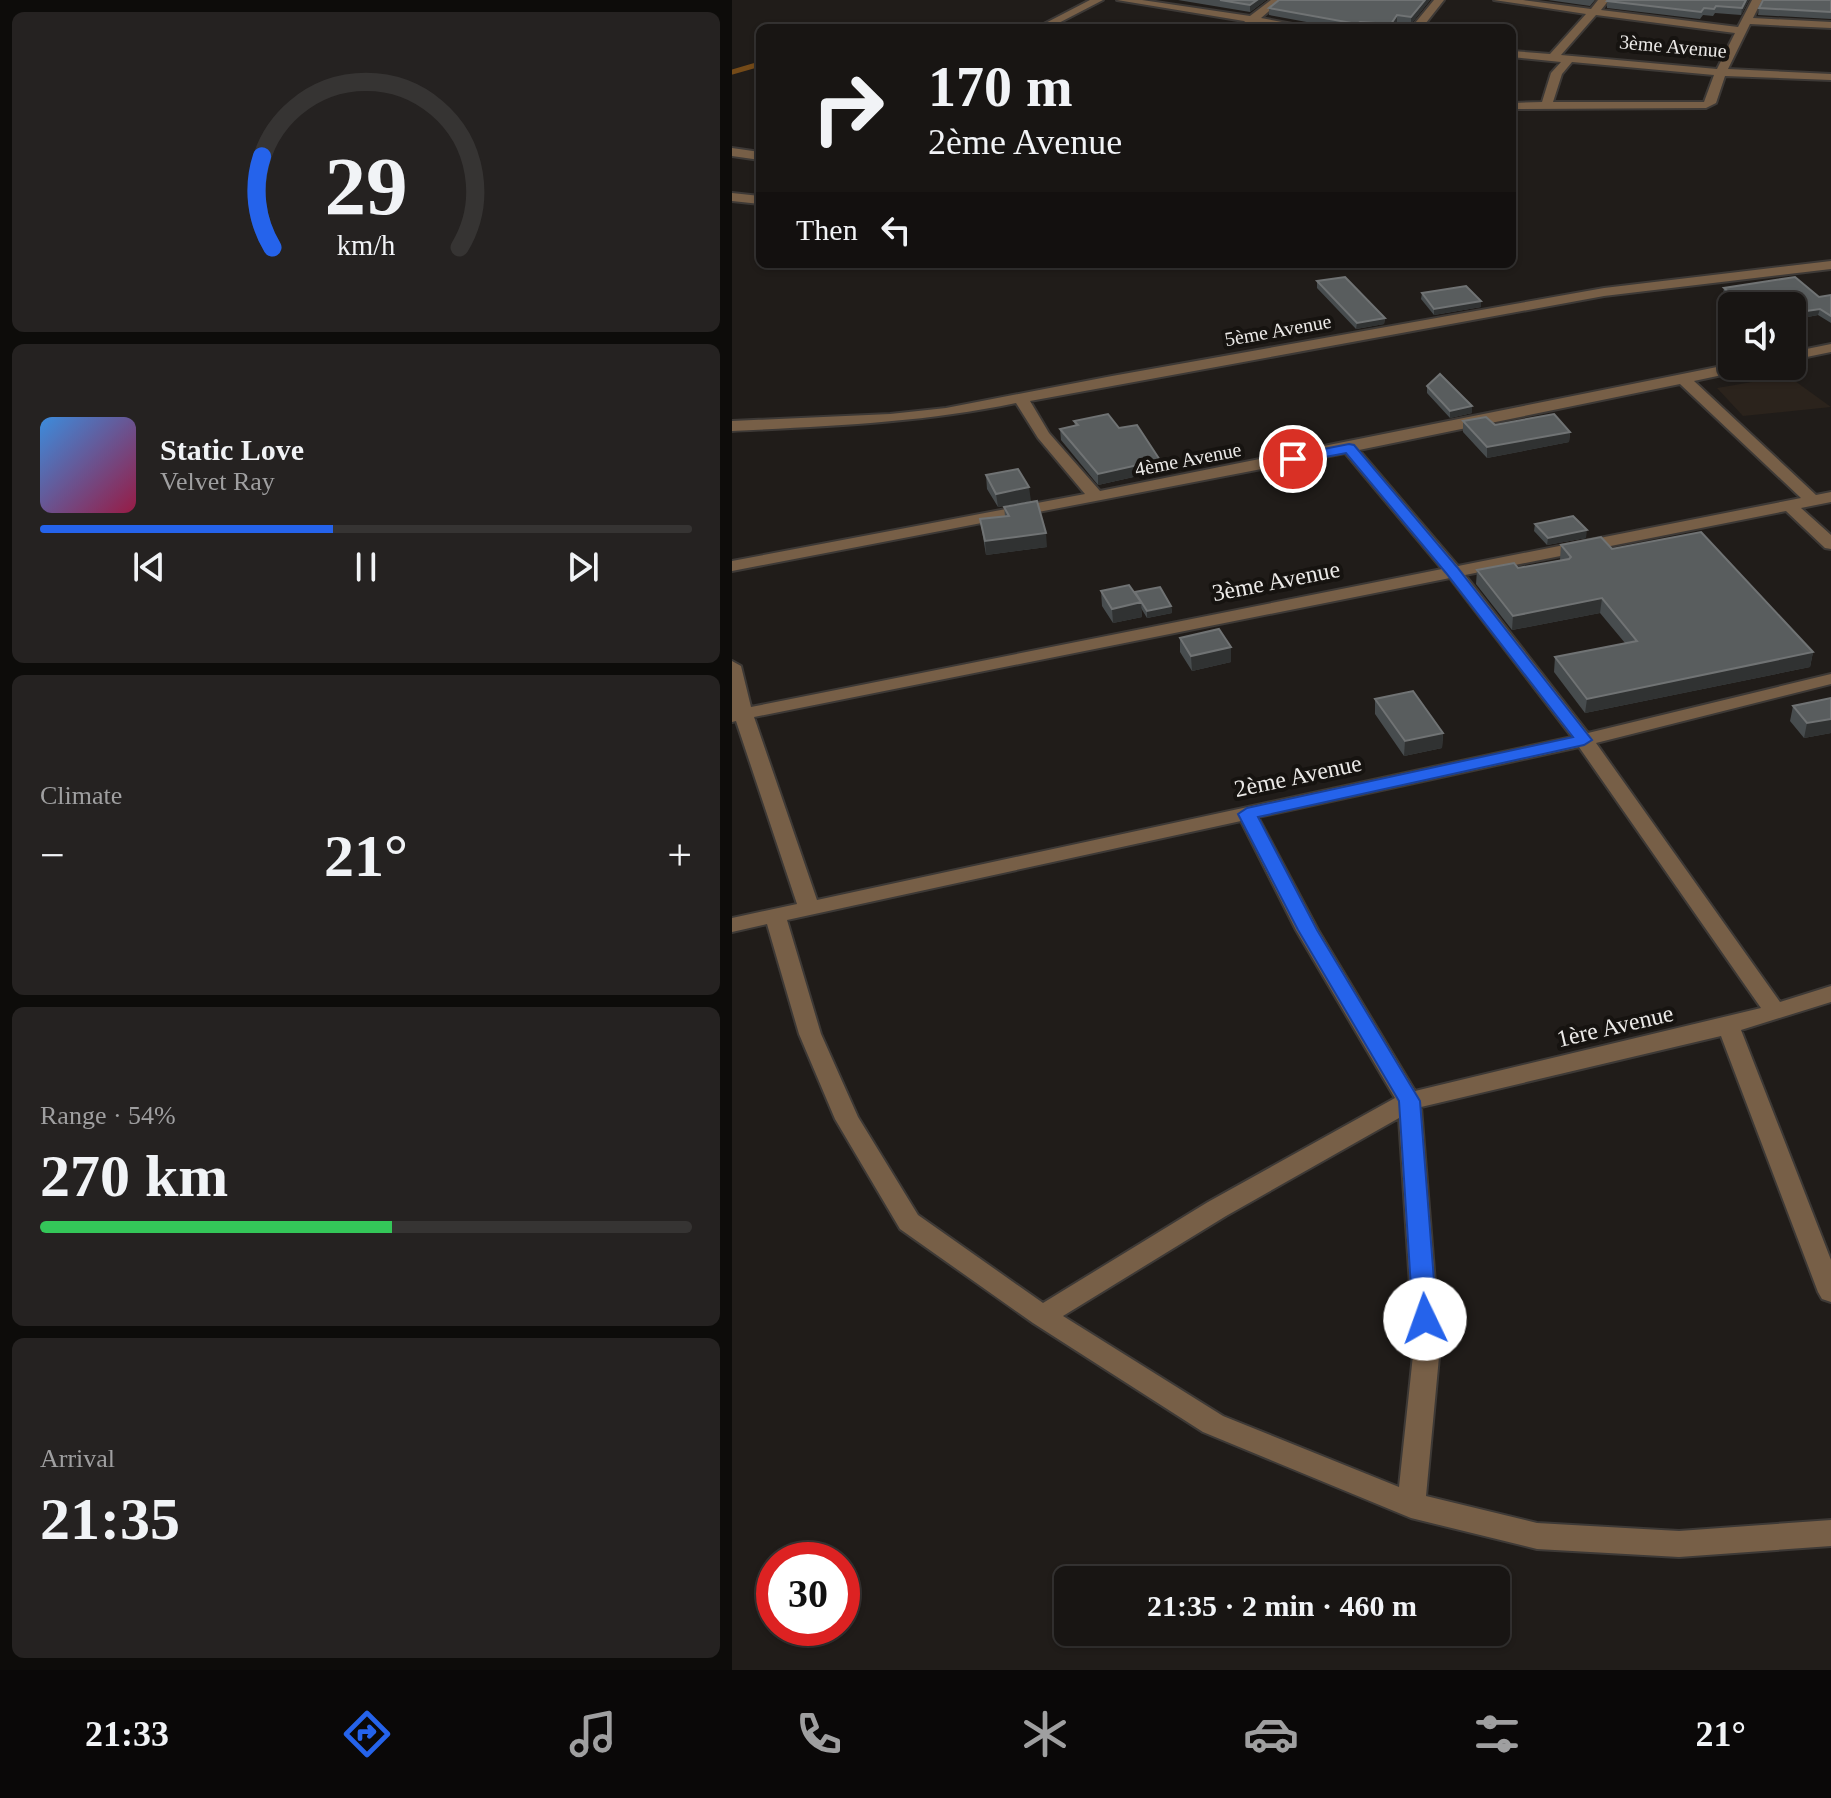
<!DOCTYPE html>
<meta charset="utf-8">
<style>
body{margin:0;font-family:"Times New Roman",serif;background:#252221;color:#f1f3f6;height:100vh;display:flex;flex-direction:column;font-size:30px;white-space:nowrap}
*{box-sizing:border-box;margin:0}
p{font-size:26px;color:#9f9fa0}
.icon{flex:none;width:44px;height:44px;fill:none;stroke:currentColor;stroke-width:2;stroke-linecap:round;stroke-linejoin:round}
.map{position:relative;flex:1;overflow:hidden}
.side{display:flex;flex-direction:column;gap:12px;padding:12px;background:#0d0c0a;width:732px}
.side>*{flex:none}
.guide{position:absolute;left:24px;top:24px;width:760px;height:244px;border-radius:12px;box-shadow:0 2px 6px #0004,0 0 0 2px #363433;background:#181513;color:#f1f3f6;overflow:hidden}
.tools{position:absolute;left:986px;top:292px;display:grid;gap:16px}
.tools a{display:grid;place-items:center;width:88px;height:88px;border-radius:12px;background:#181513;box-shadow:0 2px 6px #0004,0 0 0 2px #363433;font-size:40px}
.speed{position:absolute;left:24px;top:1542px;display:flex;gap:16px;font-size:40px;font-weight:700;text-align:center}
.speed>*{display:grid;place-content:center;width:104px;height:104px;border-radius:50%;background:#181513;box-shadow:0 2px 6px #0004,0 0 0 2px #363433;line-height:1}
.speed .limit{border:12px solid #d22;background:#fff;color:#111}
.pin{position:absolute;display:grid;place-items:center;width:68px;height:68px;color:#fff;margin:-34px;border:4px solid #fff;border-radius:50%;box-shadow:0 2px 8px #0007}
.me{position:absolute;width:88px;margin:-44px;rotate:357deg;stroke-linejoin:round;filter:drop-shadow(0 0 6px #0008)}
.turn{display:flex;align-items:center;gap:28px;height:168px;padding:0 40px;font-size:36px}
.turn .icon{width:104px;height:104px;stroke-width:2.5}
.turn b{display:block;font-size:56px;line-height:68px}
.then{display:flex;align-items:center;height:76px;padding:0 40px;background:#0003;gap:16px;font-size:30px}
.big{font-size:60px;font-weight:600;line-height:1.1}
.side .tile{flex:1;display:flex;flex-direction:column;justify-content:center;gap:12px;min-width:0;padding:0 28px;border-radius:12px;background:#252221}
.side .dial{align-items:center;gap:0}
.dial svg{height:208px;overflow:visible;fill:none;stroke:#363433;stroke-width:7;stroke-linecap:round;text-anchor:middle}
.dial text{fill:#f1f3f6;stroke:none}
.song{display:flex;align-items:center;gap:24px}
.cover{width:96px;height:96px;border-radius:12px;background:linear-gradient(135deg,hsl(210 70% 55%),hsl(340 70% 35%))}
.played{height:8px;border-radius:4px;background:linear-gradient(90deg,#2563eb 45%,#363433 45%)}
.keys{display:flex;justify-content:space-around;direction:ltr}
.heat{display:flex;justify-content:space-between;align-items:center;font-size:44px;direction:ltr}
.charge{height:12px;border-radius:6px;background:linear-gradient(90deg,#34c759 54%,#363433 0)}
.trip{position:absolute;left:322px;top:1566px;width:456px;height:80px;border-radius:12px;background:#181513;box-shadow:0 2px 6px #0004,0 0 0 2px #363433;font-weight:600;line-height:80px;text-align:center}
.tabs{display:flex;height:128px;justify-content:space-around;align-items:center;background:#0a0808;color:#9f9fa0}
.tabs .icon{width:56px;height:56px}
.tabs .on{color:#2563eb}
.tabs b{font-size:36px;color:#f1f3f6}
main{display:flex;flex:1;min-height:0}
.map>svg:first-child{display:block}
.built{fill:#2b231c}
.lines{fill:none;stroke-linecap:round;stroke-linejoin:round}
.stream{stroke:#744a18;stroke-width:5}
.street-casing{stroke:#3d3936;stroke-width:4}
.street{fill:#775f47;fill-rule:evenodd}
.wall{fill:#474c4e}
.shaded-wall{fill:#303232}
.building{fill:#595d5e;stroke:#707374;stroke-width:2}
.route{fill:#2563eb;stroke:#184099;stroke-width:2}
.labels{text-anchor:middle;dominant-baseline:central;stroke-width:8;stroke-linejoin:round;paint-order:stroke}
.far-street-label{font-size:20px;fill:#eceae8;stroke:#161310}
.street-label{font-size:24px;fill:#eceae8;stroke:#161310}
</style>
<main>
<section class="side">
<div class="tile dial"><svg viewBox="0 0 100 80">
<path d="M14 69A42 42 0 1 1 86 69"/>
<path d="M14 69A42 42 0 0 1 10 34" stroke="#2563eb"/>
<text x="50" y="56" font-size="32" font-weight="700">29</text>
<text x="50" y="72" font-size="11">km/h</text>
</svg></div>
<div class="tile">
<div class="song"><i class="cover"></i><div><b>Static Love</b><p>Velvet Ray</p></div></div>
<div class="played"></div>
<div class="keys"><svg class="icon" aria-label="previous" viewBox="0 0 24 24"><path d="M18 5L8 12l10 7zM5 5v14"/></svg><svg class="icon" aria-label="pause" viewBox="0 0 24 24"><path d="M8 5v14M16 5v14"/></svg><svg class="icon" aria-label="next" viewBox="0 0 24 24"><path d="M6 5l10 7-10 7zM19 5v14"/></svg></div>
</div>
<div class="tile"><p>Climate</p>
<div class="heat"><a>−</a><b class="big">21°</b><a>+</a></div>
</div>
<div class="tile"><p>Range · 54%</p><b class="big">270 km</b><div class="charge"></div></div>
<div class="tile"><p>Arrival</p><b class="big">21:35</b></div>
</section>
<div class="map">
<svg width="1099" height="1670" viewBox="0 0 1099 1670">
<rect width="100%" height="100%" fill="#201c19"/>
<!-- built -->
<path class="built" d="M 1056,376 L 1099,407 L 1011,416 L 985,388 Z"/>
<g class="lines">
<!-- stream -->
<path class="stream" d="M 0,72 L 28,64"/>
<defs>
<path id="street" d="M 358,0 L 371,0 L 317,28 L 304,28 Z
M 385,0 L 410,0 L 518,16 L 539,0 L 550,0 L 529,18 L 582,28 L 522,23 L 517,25 L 512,21 Z
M 702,0 L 712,0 L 690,28 L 679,28 Z
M 762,0 L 791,0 L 859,9 L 866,0 L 877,0 L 869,10 L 1006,27 L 1020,0 L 1030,0 L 1021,18 L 1099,22 L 1099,28 L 1018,24 L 996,69 L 1099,74 L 1099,80 L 993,76 L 984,103 L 974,108 L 780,109 L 780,103 L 810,102 L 819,73 L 829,62 L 780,57 L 780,51 L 818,54 L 854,14 ZM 864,15 L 1003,33 L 985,69 L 829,55 ZM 840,62 L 982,75 L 972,102 L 821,102 L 830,74 Z
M 0,148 L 28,152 L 28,160 L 0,156 Z
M 0,193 L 28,196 L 28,204 L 0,201 Z
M 1099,261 L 1099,269 L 872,296 L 298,401 L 317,433 L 368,491 L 1000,364 L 1020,366 L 1018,369 L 962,381 L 1084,495 L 1099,492 L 1099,502 L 1069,508 L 1099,535 L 1099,549 L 1093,548 L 1054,511 L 733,575 L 856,733 L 1099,674 L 1099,684 L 864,743 L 1048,1002 L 1099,986 L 1099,1002 L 1009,1030 L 1099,1260 L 1099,1302 L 1090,1299 L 1086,1292 L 989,1036 L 689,1107 L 708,1346 L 694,1496 L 805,1523 L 947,1531 L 1099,1520 L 1099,1546 L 947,1557 L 805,1549 L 679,1518 L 471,1432 L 301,1323 L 168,1229 L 103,1119 L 67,1034 L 35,924 L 0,932 L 0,918 L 65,904 L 4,721 L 0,722 L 0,661 L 9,666 L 19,707 L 710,569 L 613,453 L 0,571 L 0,561 L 353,494 L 306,438 L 284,403 C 189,423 97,426 0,431 L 0,421 L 158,414 L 214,408 L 380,376 L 872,288 ZM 948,384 L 1069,498 L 726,566 L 627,450 ZM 718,578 L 840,737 L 85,900 L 22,717 ZM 847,747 L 1029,1008 L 683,1091 L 586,930 L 526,817 ZM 509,821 L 564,930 L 663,1098 L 476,1202 L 311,1303 L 186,1215 L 126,1117 L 89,1034 L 55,920 ZM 667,1118 L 682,1346 L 667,1487 L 491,1416 L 331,1316 L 494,1216 Z
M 1099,344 L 1099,352 L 1060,360 L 1060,352 Z"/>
</defs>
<!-- street casing -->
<use href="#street" class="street-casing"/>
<!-- street -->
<use href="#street" class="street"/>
</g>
<!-- wall -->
<path class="wall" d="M 446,0 L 534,0 L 518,12 Z
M 547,0 L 698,0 L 679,24 L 665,22 L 661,28 L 607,28 L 537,15 L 537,8 Z
M 816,0 L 863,0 L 858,6 Z
M 1017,0 L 1009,15 L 983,13 L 981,16 L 971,15 L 968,19 L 875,8 L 875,1 Z
M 1099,0 L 1099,19 L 1026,15 L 1027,8 Z
M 585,281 L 653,318 L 652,324 L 624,329 L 585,288 Z
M 992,288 L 1087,297 L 1099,295 L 1099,323 L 1086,315 L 1060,320 L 1060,306 L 1000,306 L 1000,310 L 998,308 L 999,301 L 991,294 Z
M 690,293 L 749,307 L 702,315 L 689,299 Z
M 695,386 L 740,413 L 718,418 L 695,393 Z
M 342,421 L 387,428 L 428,471 L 366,485 L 329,440 L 328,429 L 343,426 Z
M 731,421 L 838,432 L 837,442 L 755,458 L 731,432 Z
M 254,475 L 299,501 L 266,507 L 255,489 Z
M 272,507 L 315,547 L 254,555 L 248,519 L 273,516 Z
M 803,524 L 854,538 L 815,545 L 802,531 Z
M 829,545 L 880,549 L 1081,652 L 1078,667 L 853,713 L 822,672 L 823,657 L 893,643 L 868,613 L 780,630 L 744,584 L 745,570 L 786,568 L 828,560 Z
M 369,591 L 404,595 L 403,592 L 439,606 L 440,613 L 415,618 L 409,608 L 410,617 L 381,623 L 370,606 Z
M 448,638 L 499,647 L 499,662 L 460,671 L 448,652 Z
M 1099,698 L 1099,733 L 1072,738 L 1058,721 L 1061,706 Z
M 643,699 L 711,733 L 710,748 L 672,756 L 643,714 Z"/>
<!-- shaded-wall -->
<path class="shaded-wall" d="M 525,0 L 534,0 L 518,12 L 518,5 Z
M 693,0 L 698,0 L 679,24 L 679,17 Z
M 1014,0 L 1017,0 L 1009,15 L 1010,8 Z
M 665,15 L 665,22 L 661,28 L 659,28 L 659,24 Z
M 749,301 L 749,307 L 702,315 L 702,309 Z
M 1088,309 L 1086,315 L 1060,320 L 1060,313 Z
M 653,318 L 652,324 L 624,329 L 625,323 Z
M 740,406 L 740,413 L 718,418 L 718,411 Z
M 838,432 L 837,442 L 755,458 L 755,447 Z
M 428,460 L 428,471 L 366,485 L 366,474 Z
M 297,487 L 299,501 L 266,507 L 264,494 Z
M 855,530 L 854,538 L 815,545 L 816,538 Z
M 314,533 L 315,547 L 254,555 L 253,541 Z
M 870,598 L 868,613 L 780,630 L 781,616 Z
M 409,602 L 410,617 L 381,623 L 380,609 Z
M 439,606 L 440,613 L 415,618 L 415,611 Z
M 499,647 L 499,662 L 460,671 L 459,656 Z
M 1081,652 L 1078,667 L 853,713 L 855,699 Z
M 1099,719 L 1099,733 L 1072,738 L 1075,723 Z
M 711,733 L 710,748 L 672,756 L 673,741 Z"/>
<!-- building -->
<path class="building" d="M 488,0 L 525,0 L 518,5 Z
M 547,0 L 693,0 L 679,17 L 665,15 L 659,24 L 628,22 L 625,24 L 537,8 Z
M 876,0 L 1014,0 L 1010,8 L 984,6 L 982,9 L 972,8 L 969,12 L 875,1 Z
M 1031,0 L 1099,0 L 1099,12 L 1027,8 Z
M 613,277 L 653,318 L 625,323 L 585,281 Z
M 1063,277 L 1087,297 L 1099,295 L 1099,316 L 1088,309 L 1060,313 L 1060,306 L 1004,306 L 999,301 L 1006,300 L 992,288 Z
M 734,286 L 749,301 L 702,309 L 690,293 Z
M 708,374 L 740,406 L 718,411 L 695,386 Z
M 376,414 L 387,428 L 405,425 L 428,460 L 366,474 L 328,429 L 346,425 L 342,421 Z
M 822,414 L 838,432 L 755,447 L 731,421 L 754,417 L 763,425 Z
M 286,469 L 297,487 L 264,494 L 254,475 Z
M 305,501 L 314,533 L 253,541 L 248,519 L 277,516 L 272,507 Z
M 841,516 L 855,530 L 816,538 L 803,524 Z
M 969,532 L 1081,652 L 855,699 L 823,657 L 905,641 L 870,598 L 781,616 L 745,570 L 782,563 L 786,568 L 837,559 L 839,557 L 829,545 L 869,537 L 880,549 Z
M 397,585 L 409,602 L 380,609 L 369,591 Z
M 428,587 L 439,606 L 415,611 L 403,592 Z
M 487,629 L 499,647 L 459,656 L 448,638 Z
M 681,691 L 711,733 L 673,741 L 643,699 Z
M 1099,698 L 1099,719 L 1075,723 L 1061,706 Z"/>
<!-- route -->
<path class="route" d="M 617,444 L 622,445 L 725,567 L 860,740 L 852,745 L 526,817 L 585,930 L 688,1101 L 705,1319 L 701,1326 L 693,1329 L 685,1326 L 681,1319 L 667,1101 L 566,930 L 506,814 L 515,808 L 841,737 L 714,573 L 614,453 L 561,463 L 554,459 L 561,455 Z"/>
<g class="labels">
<!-- far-street labels -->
<g class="far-street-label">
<text transform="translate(941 46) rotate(5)">3ème Avenue</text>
<text transform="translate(546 330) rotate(-10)">5ème Avenue</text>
<text transform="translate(456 459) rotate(-11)">4ème Avenue</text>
</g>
<!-- street labels -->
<g class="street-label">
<text transform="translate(544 581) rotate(-11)">3ème Avenue</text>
<text transform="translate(566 776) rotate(-12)">2ème Avenue</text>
<text transform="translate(883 1026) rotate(-13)">1ère Avenue</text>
</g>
</g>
</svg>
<div class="tools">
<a><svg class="icon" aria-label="sound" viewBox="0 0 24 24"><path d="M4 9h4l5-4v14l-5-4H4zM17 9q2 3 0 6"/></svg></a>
</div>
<div class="speed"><div class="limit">30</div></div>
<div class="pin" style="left:561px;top:459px;background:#d93025"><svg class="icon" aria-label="arrive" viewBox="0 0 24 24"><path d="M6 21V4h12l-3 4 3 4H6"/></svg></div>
<svg class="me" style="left:693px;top:1319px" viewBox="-20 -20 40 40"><circle r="19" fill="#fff"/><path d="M0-13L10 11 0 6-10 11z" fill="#2563eb"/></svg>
<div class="trip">21:35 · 2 min · 460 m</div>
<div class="guide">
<div class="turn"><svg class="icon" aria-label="right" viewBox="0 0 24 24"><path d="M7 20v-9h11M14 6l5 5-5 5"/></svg><div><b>170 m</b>2ème Avenue</div></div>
<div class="then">Then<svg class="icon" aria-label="left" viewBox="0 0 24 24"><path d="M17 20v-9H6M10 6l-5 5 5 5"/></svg></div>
</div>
</div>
</main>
<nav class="tabs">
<b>21:33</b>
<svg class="icon on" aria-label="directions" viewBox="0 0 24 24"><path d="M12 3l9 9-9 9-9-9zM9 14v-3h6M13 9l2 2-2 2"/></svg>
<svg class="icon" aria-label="music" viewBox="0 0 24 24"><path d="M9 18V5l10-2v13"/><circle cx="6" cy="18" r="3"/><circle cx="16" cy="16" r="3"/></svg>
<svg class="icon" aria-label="phone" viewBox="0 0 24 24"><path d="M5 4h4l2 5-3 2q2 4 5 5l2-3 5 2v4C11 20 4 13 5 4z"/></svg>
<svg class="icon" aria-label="climate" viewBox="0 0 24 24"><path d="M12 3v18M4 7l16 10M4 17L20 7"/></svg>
<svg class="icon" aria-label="car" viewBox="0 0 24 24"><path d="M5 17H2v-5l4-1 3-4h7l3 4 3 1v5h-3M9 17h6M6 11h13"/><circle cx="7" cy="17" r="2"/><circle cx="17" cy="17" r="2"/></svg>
<svg class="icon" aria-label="filters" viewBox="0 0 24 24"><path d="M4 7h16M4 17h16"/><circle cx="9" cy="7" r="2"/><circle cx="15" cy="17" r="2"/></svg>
<b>21°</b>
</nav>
